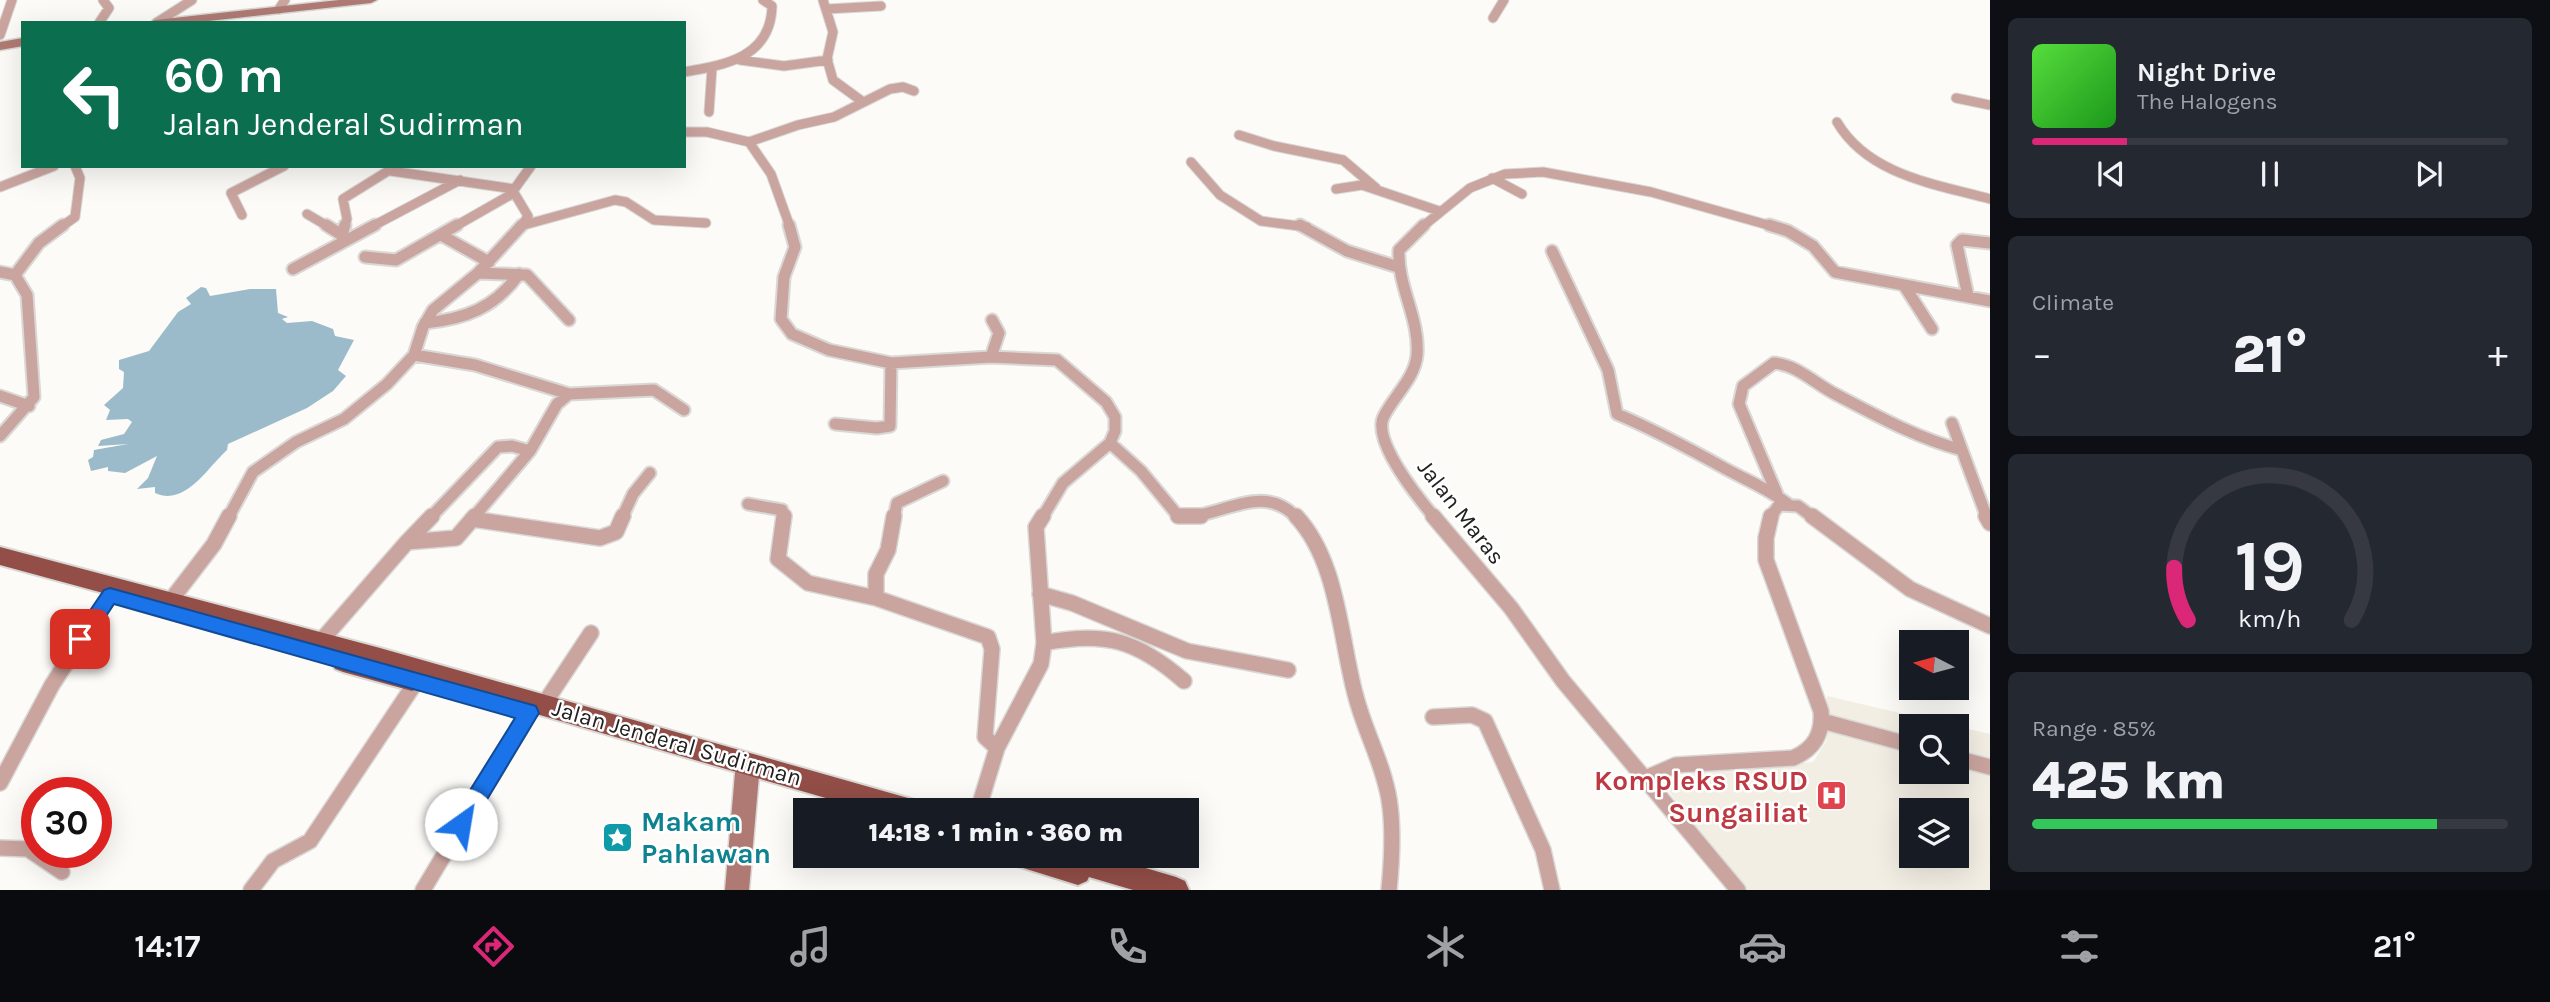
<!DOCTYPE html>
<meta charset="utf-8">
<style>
body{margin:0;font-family:Karla,sans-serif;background:#242831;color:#f1f3f6;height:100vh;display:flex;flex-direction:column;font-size:26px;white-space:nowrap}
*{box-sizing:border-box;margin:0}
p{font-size:23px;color:#9ea1a6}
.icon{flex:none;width:38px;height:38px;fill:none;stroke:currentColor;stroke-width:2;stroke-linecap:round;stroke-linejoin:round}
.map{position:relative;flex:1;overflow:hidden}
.panel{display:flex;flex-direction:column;gap:18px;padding:18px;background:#0d0f14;width:560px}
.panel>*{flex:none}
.banner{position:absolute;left:21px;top:21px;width:665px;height:147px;border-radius:0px;box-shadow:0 7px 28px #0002;background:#0b6e4f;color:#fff;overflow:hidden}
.needle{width:46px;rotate:276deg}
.tools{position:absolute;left:1899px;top:630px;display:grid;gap:14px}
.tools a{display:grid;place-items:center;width:70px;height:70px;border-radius:0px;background:#171b24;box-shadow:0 7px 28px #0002;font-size:35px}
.speed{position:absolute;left:21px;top:777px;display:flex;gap:14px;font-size:35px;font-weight:700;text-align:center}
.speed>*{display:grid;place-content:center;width:91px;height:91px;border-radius:50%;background:#171b24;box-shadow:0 7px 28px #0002;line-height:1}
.speed .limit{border:10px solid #d22;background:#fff;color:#111}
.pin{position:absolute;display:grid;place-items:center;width:60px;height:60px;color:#fff;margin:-30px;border-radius:14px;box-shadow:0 4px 10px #0006}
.me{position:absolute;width:77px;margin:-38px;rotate:32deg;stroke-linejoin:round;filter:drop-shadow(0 0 5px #0008)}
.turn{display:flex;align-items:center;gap:24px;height:147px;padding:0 28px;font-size:32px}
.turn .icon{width:91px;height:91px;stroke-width:2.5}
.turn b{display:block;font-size:49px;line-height:60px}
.big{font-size:52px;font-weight:800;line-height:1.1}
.panel .tile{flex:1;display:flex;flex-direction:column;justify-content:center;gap:10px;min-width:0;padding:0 24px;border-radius:10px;background:#242831}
.panel .dial{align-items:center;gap:0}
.dial svg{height:182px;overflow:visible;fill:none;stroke:#363941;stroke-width:7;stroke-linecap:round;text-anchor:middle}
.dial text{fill:#f1f3f6;stroke:none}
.song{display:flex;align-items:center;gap:21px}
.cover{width:84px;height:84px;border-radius:10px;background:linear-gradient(135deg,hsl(110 70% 55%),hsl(120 70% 35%))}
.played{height:7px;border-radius:4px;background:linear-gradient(90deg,#db2777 20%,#363941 20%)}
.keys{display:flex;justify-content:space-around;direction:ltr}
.heat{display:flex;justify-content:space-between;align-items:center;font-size:38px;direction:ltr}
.charge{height:10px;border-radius:5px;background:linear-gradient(90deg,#34c759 85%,#363941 0)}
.trip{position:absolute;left:793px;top:798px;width:406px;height:70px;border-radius:0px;background:#171b24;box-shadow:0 7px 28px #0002;font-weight:800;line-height:70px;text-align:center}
.tabs{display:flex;height:112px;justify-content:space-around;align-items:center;background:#090b0e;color:#9ea1a6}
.tabs .icon{width:49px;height:49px}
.tabs .active{color:#db2777}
.tabs b{font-size:32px;color:#f1f3f6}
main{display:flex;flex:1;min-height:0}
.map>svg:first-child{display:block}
.built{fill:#f3eee4;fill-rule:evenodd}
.water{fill:#9bbbca}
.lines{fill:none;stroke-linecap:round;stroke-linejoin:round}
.minor-far2-casing{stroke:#d9d8d5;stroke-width:11}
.minor-far1-casing{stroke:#d9d8d5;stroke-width:15}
.minor-casing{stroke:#d9d8d5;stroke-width:18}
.secondary-casing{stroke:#d9d8d5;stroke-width:3}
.trunk-casing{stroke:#d9d8d5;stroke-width:4}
.minor-far2{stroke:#caa49f;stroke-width:9}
.minor-far1{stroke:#caa49f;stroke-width:11}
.minor{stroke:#caa49f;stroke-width:15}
.secondary{fill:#b07a74;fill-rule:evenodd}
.trunk{fill:#924e47;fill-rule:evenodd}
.route{fill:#1a73e8;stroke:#114b97;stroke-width:2}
.labels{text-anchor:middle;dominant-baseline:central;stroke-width:5;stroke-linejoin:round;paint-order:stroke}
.street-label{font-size:23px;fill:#212120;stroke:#fff}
.near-health-label{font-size:28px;font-weight:bold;fill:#be3a42;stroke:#fff;text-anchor:end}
.near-culture-label{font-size:28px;font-weight:bold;fill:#0d838f;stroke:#fff;text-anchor:start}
</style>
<main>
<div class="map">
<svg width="1990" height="890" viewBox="0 0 1990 890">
<rect width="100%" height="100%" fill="#fcfbf8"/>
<!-- built -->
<path class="built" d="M 1827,696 L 1990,734 L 1990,890 L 1742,890 L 1690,823 L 1663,782 L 1693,773 L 1813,762 L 1827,740 ZM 1911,726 L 1956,726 L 1956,772 L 1911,772 ZM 1911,810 L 1956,810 L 1956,856 L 1911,856 Z"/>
<!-- water -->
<path class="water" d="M 201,287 L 206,288 L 210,296 L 250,289 L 276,289 L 278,313 L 288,317 L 282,319 L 287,323 L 312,321 L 333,329 L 335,336 L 354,340 L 338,370 L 346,376 L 333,391 L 307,408 L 228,444 L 227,450 C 208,467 185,507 155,493 L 155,487 L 137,489 L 148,478 L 157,456 L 125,473 L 108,471 L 108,467 L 91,471 L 88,460 L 93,457 L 94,450 L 128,444 L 98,446 L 101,440 L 124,434 L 132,422 L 128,419 L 106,420 L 110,410 L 104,405 L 123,388 L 124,372 L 119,369 L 119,360 L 149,351 L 178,312 L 191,304 L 186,298 Z"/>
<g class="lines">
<defs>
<path id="minor-far2" d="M 823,0 L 833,32 L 827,59 L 833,80 L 863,102
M 279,9 L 285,0
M 827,9 L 881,6
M 1493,18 L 1504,0
M 99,23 L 109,8 L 103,0
M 156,23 L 192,0
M 0,35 L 12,0
M 740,60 L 784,66 L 828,60
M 684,72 C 726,65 771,57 772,6 L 763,0
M 1956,98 L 1990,105
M 709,112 L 712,68
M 1837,122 C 1868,175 1935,184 1990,199
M 684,132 L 707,132 L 749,142 L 771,174 L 790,227
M 1239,135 L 1274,146 L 1343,160 L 1376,188
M 749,142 L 798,125 L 834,117 L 890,89 L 903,87 L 914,91
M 1191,162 L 1220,195 L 1261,221 L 1307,227
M 391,171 L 514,189
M 1492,178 L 1522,194
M 0,187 L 54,166
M 1336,189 L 1362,185 L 1439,211
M 307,214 L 329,227
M 242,215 L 231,193 L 284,166
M 524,225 L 615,200 L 626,202 L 654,220 L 706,223
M 61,227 L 75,217 L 80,178 L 75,166
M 344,227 L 347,219 L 343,199 L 396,166
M 371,227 L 460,180
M 454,227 L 512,194
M 521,227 L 528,216 L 513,191 L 531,166
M 1422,227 L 1470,188 L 1505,174 L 1543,172 L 1651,192 L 1775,227"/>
<path id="minor-far1" d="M 326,225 L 348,239
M 789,225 L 795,247 L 784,277 L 781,319 L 792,334 L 829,350 L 891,363 L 991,357 L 1057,360 L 1106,402 L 1115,417 L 1115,431 L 1110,443 L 1063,483 L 1042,518
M 1300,225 L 1347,251 L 1398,267
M 1424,225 L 1399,250 C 1397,286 1420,318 1417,355 C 1415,378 1394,396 1384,416 C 1371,440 1419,499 1435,518
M 1769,225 L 1788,231 L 1813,246 L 1835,272 L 1990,301
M 342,235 L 345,225
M 441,235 L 489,262
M 1552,251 L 1608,370 L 1617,414 C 1655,430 1690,449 1726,469 C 1748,481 1767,488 1788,504
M 365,257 L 396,260 L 457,225
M 293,269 L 375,225
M 0,272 L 15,275 L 27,295 L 34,397 L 0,436
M 478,273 L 527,275 L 569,320
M 15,275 L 39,243 L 63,225
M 1905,287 L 1932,329
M 1968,296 L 1957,245 L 1962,240 L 1990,243
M 425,323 C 465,319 495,308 519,274
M 414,355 L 475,365 L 569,394
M 991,357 L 999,333 L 992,320
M 0,396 L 29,406
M 1952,423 L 1987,518
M 835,424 L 877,428 L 890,426 L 891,363
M 1110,443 L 1141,471 L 1179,517 C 1220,519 1262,480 1297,518
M 1777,494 L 1739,404 L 1743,386 L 1774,363 C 1798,365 1815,384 1837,395 C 1877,416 1917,438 1962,450
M 748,504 L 782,510 L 784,518
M 228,518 L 253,472 L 296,442 L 344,419 L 387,384 L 414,355 L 423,327 L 433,310 L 478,273 L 522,225
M 430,518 L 498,447 L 512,446 L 530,451
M 473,518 L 530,451 L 557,404 L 569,394 L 654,390 L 684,410
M 622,518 L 633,494 L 650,473
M 894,518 L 897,503 L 943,481
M 1770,518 L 1779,505 L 1798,506 L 1814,518"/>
<path id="minor" d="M 784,516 L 778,559 L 808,583 L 876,598 L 988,637 L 992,649 L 985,737 L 997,748
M 1178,516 L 1201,516
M 1296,516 C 1339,562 1340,640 1356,697 C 1365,732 1383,763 1389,799 C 1394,829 1392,860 1389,890
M 1433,516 L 1511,608 L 1563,681 L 1738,890
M 1812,516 L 1910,589 L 1990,626
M 1986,516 L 1990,523
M 472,519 L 600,538 L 616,532 L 623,516
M 407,542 L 432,516
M 1040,594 L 1072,603 L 1187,651 L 1288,670
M 876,598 L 876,574 L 888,550 L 894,516
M 171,600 L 214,544 L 229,516
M 320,642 L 407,542 L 456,538 L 475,516
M 1044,643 C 1105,631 1137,640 1184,681
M 544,704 L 591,633
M 1433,717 L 1472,715 L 1485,721 L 1543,850 L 1552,890
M 1822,721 L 1911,745
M 1956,758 L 1990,767
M 1646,778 L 1676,765 L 1793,758 C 1814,749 1823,734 1821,711 L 1766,560 L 1766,538 L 1771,516
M 0,783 L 52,685 L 110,595
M 978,810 L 997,748 L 1041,664 L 1044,643 L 1036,527 L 1043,516
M 0,848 L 28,849 L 62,872
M 251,890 L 273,861 L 310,841 L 416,682
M 423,890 L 529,713"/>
<path id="secondary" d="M 339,0 L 377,0 L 371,3 L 190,23 L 149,23 L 155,20 Z
M 23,38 L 23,46 L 0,50 L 0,42 Z
M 749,754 L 757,757 L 760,764 L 749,890 L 725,890 L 735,773 L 741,757 Z"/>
<path id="trunk" d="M 0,547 L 380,648 L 908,798 L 917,801 L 920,810 L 867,810 L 423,681 L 420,688 L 412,691 L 343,672 L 335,669 L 332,662 L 335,656 L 0,565 Z
M 1010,856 L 1105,856 L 1176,877 L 1185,881 L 1189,890 L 1133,890 L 1089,877 L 1087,881 L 1078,885 L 1014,865 Z"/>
</defs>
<!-- minor-far2 casing -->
<use href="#minor-far2" class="minor-far2-casing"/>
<!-- minor-far1 casing -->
<use href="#minor-far1" class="minor-far1-casing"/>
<!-- minor casing -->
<use href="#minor" class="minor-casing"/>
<!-- secondary casing -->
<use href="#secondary" class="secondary-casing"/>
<!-- trunk casing -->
<use href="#trunk" class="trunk-casing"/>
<!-- minor-far2 -->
<use href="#minor-far2" class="minor-far2"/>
<!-- minor-far1 -->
<use href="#minor-far1" class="minor-far1"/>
<!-- minor -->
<use href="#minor" class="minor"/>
<!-- secondary -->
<use href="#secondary" class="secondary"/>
<!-- trunk -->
<use href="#trunk" class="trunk"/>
</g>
<!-- route -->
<path class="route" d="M 110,588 L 529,704 L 536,706 L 539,713 L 468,831 L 461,834 L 454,831 L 451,824 L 454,816 L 515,718 L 114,604 L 87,645 L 74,645 L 71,639 L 74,634 L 104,590 Z"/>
<!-- icons -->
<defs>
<symbol id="hospital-square" viewBox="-11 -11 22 22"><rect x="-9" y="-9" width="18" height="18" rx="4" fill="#e0444e" stroke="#fff"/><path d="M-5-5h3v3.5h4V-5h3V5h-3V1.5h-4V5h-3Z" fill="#fff"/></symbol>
<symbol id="sight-square" viewBox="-11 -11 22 22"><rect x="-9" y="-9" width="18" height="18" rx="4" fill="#0f9aa8" stroke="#fff"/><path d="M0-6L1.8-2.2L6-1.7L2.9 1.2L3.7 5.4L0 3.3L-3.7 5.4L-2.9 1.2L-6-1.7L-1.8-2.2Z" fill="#fff"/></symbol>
</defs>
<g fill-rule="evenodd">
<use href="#hospital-square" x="1814" y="778" width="35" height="35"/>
<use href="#sight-square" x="600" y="820" width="35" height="35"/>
</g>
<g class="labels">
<!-- street labels -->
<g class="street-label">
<text transform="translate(1461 512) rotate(52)">Jalan Maras</text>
<text transform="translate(677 743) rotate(16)">Jalan Jenderal Sudirman</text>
</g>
<!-- near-health labels -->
<g class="near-health-label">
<text x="1808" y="780">Kompleks RSUD<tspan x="1808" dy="32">Sungailiat</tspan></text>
</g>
<!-- near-culture labels -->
<g class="near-culture-label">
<text x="641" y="821">Makam<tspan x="641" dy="32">Pahlawan</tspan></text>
</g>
</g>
</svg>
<div class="tools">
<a><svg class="needle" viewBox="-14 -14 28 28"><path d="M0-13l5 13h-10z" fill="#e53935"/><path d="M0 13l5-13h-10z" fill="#9ea1a6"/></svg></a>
<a><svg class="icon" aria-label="search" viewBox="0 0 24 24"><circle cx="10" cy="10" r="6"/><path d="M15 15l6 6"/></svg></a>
<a><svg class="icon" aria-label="layers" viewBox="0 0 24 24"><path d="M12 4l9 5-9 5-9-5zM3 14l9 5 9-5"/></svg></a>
</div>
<div class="speed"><div class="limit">30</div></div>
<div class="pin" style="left:80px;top:639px;background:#d93025"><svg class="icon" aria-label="arrive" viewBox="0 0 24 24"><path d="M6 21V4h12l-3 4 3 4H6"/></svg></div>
<svg class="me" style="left:461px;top:824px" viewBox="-20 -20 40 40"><circle r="19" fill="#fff"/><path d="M0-13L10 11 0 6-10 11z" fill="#1a73e8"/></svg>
<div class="trip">14:18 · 1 min · 360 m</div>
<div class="banner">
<div class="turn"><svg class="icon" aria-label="left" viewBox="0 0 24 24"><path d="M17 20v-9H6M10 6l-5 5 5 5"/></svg><div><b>60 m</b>Jalan Jenderal Sudirman</div></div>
</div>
</div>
<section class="panel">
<div class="tile">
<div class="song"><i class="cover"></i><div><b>Night Drive</b><p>The Halogens</p></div></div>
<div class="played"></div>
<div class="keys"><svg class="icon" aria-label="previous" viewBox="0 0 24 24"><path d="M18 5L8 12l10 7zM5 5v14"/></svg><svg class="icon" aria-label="pause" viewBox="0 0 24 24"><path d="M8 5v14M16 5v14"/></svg><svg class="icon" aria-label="next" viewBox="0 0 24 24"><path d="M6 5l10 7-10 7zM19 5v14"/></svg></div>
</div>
<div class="tile"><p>Climate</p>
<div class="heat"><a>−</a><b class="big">21°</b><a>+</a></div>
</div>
<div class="tile dial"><svg viewBox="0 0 100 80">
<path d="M14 69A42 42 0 1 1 86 69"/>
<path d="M14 69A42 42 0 0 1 8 46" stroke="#db2777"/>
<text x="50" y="56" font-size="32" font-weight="700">19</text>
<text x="50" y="72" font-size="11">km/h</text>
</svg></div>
<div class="tile"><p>Range · 85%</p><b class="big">425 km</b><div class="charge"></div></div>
</section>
</main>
<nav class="tabs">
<b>14:17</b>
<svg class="icon active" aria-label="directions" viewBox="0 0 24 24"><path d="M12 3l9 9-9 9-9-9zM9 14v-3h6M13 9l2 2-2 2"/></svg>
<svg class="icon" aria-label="music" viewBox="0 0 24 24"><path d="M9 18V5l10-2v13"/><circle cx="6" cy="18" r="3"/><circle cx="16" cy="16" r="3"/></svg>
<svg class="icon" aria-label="phone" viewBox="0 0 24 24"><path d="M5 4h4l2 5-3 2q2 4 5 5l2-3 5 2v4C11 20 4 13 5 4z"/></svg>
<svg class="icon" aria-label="climate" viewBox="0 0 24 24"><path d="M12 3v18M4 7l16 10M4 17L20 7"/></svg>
<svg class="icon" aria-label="car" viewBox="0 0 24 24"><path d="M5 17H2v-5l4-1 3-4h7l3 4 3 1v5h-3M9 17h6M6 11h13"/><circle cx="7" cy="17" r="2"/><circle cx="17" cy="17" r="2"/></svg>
<svg class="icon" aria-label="filters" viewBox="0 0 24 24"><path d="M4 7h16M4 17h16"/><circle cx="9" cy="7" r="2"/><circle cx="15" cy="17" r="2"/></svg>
<b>21°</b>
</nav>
